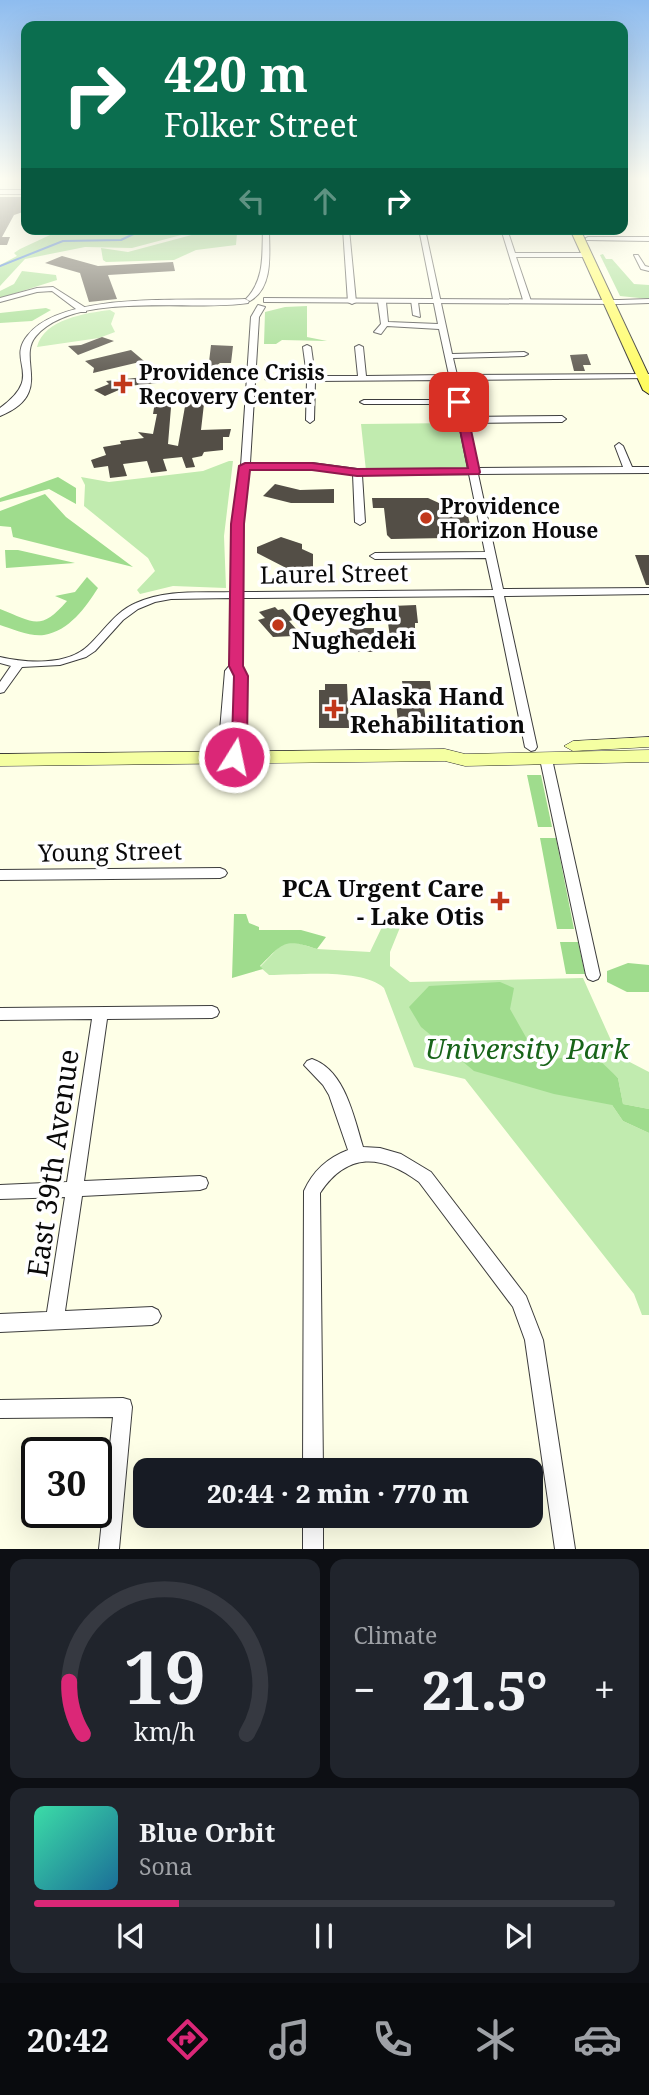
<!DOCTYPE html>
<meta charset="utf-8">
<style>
body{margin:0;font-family:"Noto Serif",serif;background:#20242c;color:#f1f3f6;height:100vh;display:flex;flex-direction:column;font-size:26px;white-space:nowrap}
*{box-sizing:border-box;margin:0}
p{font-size:23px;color:#9ea1a6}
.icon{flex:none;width:38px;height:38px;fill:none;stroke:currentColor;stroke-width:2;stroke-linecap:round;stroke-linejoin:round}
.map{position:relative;height:1549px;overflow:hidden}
.details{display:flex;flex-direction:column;gap:10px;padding:10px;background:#0d0f14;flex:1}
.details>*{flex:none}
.top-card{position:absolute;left:21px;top:21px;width:607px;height:214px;border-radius:14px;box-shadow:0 7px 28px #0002;background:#0b6e4f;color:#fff;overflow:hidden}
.speed{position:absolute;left:21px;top:1437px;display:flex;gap:14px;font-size:35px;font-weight:700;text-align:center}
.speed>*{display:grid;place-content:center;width:91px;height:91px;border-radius:50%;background:#171b24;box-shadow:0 7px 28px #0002;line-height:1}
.speed .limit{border:4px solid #111;border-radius:10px;background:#fff;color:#111}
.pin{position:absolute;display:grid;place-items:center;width:60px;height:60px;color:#fff;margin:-30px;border-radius:14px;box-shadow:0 4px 10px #0006}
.me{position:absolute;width:77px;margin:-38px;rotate:10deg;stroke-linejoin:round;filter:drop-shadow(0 0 5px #0008)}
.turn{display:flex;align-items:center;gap:24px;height:147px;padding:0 28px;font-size:32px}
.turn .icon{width:91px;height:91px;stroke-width:2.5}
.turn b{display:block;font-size:49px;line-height:60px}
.lanes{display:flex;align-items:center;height:66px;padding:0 28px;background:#0003;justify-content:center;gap:35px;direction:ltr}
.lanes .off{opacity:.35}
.big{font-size:52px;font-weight:800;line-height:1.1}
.details .card{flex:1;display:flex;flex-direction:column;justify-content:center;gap:10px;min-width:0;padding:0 24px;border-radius:14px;background:#20242c}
.details .dial{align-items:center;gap:0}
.dial svg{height:182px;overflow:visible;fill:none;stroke:#363941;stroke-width:7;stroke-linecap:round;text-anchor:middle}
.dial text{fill:#f1f3f6;stroke:none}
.song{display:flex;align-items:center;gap:21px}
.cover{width:84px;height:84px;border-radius:10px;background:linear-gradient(135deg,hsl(160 70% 55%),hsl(200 70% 35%))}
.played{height:7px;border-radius:4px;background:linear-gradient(90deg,#db2777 25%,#363941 25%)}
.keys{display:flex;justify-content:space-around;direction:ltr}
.heat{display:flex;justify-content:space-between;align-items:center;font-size:38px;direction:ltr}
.details .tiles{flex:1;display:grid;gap:10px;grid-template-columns:1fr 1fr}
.card:last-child{grid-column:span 2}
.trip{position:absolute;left:133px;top:1458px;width:410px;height:70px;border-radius:14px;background:#171b24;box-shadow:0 7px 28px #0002;font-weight:800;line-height:70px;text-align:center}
.dock{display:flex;height:112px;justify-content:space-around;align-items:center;background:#090b0e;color:#9ea1a6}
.dock .icon{width:49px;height:49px}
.dock .current{color:#db2777}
.dock b{font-size:32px;color:#f1f3f6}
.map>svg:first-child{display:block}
.green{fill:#c1ebaf}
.forest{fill:#9fdc8d}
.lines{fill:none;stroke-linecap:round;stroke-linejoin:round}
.stream{stroke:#2b6bd5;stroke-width:2}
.building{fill:#534e46}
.minor-casing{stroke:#3d3d3d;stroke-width:2}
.tertiary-casing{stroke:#3d3d3d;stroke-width:2}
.secondary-casing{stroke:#2c2c2c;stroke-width:1}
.primary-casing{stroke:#1b1b1b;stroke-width:2}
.minor{fill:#fff;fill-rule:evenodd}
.tertiary{fill:#fff;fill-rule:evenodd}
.secondary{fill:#f5ffa2;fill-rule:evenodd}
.primary{fill:#fffc57;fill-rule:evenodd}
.route{fill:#db2777;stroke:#8e194d;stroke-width:2}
.poi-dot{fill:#c1381b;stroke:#fff;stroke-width:2.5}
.labels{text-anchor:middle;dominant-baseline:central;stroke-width:7;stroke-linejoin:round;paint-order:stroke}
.far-poi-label{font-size:21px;font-weight:bold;fill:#0a0a0a;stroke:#fff;text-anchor:start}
.street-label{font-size:24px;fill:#0a0a0a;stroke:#fff}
.poi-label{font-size:24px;font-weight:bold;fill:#0a0a0a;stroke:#fff;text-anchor:start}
.near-park-label{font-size:28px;font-style:italic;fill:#186419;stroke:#fff}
.near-street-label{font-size:28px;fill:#0a0a0a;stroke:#fff}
</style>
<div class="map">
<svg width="649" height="1549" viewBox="0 0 649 1549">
<rect width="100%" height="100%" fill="#feffe7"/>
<!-- green -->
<path class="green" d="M 110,310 L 115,313 L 111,324 L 115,332 L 99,338 L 37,347 C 44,319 86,313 110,310 Z
M 457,423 L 468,469 L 366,471 L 361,424 Z
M 229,461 L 233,461 L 224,536 L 226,588 L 173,586 L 140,594 L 137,590 L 155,571 L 148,558 L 84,506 L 85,485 L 81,477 L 109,482 L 203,471 Z
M 401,925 L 390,952 L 390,966 L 410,982 L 583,978 L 618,1056 L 649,1072 L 649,1109 L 623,1104 L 618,1078 L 599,1062 L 612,1105 L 623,1121 L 649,1133 L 649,1315 L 642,1315 L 634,1294 L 465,1079 L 414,1067 L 384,988 C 362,968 299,975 269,975 L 260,967 L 282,944 L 291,941 L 317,949 L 370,952 L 382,927 Z"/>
<!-- forest -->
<path class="forest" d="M 63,229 L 204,229 L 132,248 L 85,247 L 25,259 L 0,286 L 0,265 L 17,256 L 14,253 L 20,249 Z
M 214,229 L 241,229 L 237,233 L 236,245 L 196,250 L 174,260 L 106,262 L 103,260 L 101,248 L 128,252 Z
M 603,254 L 606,259 L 612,259 L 634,284 L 649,285 L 649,299 L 620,296 L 600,255 Z
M 22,271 L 56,275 L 57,280 L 0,298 L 0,291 L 14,284 Z
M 307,306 L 307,337 L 327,341 L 282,340 L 276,344 L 264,344 L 265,312 L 285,307 Z
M 46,308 L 51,310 L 32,321 L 0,323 L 0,313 Z
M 58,477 L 76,488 L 76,504 L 49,489 L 0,502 L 0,498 Z
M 45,494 L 66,517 L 133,567 L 13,537 L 11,527 L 0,526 L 0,511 Z
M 5,550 L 18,550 L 75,563 L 6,568 Z
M 87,577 L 98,588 C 86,607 69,631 44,635 C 31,637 12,629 0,625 L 0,609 C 34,622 40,632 67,601 L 55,596 L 75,592 Z
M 527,775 L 541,775 L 552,827 L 538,827 Z
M 540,838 L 556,838 L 574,929 L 557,929 Z
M 234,914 L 246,914 L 249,923 L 259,927 L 259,930 L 301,930 L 326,937 L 317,949 C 284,938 284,942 260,966 L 263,969 L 232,978 Z
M 560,942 L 578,942 L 585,974 L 566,974 Z
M 628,963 L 649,965 L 649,992 L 627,992 L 607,982 L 607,971 Z
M 500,982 L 514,988 L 510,1009 L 540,1062 L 591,1052 L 618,1078 L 623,1104 L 649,1109 L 649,1133 L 623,1121 L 612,1105 L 554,1094 L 474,1071 L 421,1027 L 409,1007 L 429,986 Z"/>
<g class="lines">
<!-- stream -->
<path class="stream" d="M 0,266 L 63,241 L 121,240 L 144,229"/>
</g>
<!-- building -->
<path class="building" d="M 0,197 L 26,197 L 26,211 L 14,215 L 2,237 L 10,237 L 7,245 L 0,245 Z
M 62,256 L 98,266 L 173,262 L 175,271 L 108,275 L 117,299 L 89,302 L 80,273 L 45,263 Z
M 102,337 L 114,341 L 78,355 L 68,346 L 81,345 Z
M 211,345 L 233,346 L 231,363 L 220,363 L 213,368 L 203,366 L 209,362 Z
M 131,350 L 144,361 L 93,373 L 94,368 L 85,361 Z
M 587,354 L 591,365 L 583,365 L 585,371 L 574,371 L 570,355 Z
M 154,376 L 157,383 L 128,386 L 105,396 L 94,390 L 109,384 L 106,381 Z
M 172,395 L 168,444 L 178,446 L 187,395 L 205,395 L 201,430 L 231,429 L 229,437 L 223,437 L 223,450 L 204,452 L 202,456 L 192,458 L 195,467 L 186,468 L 182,457 L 163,459 L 167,471 L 151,473 L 147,461 L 123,464 L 127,476 L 110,478 L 108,466 L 94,468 L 91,460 L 106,455 L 103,447 L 121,444 L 120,441 L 144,438 L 138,432 L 153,434 L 157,414 L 153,414 L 156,396 Z
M 275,484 L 300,490 L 334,489 L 334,503 L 291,503 L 263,496 Z
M 372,498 L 428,498 L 461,513 L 467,512 L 470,524 L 444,525 L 446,538 L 391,539 L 387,535 L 384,508 L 373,508 Z
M 281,537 L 302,544 L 302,549 L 313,554 L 313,568 L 292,571 L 257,553 L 257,547 Z
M 635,555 L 649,555 L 649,585 L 646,585 Z
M 416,605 L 418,623 L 415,623 L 415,628 L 412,628 L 412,637 L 390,637 L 388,623 L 393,623 L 392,606 Z
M 275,607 L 278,610 L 283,609 L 293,620 L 289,621 L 297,630 L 290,632 L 293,636 L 273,637 L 258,620 L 265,618 L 259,612 Z
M 342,628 L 374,628 L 376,652 L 343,652 Z
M 402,681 L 430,681 L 432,699 L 423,699 L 426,722 L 398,723 L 396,701 L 405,701 Z
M 325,684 L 347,684 L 349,728 L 319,728 L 319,690 L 325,690 Z"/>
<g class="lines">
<defs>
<path id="minor" d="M 0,190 L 26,190 L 26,194 L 0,194 Z
M 263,229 L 269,229 C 269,253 274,287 250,301 L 246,299 C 265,279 262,255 263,229 Z
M 343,229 L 349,229 L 356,302 L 352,304 L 348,302 Z
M 419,229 L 425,229 L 452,354 L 524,352 L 528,354 L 524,356 L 453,358 L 457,375 L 649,374 L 649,378 L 458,380 L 466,417 L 562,416 L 566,419 L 562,422 L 467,423 L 477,468 L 623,467 L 615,446 L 619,443 L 623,446 L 632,467 L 649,467 L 649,473 L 478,474 L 503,589 L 649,588 L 649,594 L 504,596 L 537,747 L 535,750 L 531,751 L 525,747 L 494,596 L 242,598 L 242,666 L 247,676 L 245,742 L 239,747 L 240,757 L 234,761 L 228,757 L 227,748 L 219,743 L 225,671 L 230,665 L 232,598 L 171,599 L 155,602 L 138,609 L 123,620 L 95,651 L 86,657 L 60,665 L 22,667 L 4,692 L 0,693 L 0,682 L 11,666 L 0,663 L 0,657 C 26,663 67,666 88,646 C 105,630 115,612 136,603 C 166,589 200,593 232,592 L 233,524 L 241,466 L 251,317 L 258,305 L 265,307 L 259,317 L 250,463 L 312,463 L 357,469 L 468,469 L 455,404 L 364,404 L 360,402 L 364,400 L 454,400 L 450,380 L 315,381 L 314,420 L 310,423 L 306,420 L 307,381 L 269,381 L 265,379 L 269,377 L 307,376 L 303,347 L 307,345 L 311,347 L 315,376 L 358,376 L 355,347 L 359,345 L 363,347 L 366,376 L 449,375 L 439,329 L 387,326 L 381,334 L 374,332 L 381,324 L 378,302 L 382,300 L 386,302 L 388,322 L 438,324 ZM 249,469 L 312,469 L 353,474 L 355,522 L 360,525 L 365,522 L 362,475 L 469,474 L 485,552 L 375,553 L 370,556 L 375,559 L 486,558 L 493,590 L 242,592 L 243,524 ZM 235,695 L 233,740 L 232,741 L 231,741 Z
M 501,229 L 507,229 L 515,253 L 587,253 L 590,255 L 587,257 L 516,257 L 531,301 L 524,303 Z
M 588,237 L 649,237 L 649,241 L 586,240 L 586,238 Z
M 634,255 L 638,255 L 645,266 L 649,267 L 649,271 L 641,269 Z
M 53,287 L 86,308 L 86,312 L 80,312 L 52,291 L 37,292 L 0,302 L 0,298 L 37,288 Z
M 649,299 L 649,303 L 619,304 L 615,302 L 619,300 Z
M 411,300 L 418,302 L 420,317 L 413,315 Z
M 546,755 L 552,759 L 600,975 L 598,979 L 593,981 L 588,979 L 586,975 L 540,759 Z
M 220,868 L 225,870 L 227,873 L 225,876 L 220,878 L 0,880 L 0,870 Z
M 212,1006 L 217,1008 L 219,1012 L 217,1016 L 212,1018 L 107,1019 L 84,1181 L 200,1176 L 206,1178 L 208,1183 L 206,1188 L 200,1190 L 82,1196 L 65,1311 L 152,1307 L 158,1310 L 161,1316 L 158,1322 L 152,1325 L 0,1332 L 0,1314 L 47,1312 L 65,1197 L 0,1199 L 0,1185 L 67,1182 L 92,1019 L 0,1020 L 0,1008 Z
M 312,1059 C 345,1070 354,1118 363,1147 L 380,1148 L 401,1154 L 431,1172 L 526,1296 L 543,1340 L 575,1549 L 555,1549 L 525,1340 L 513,1307 L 419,1182 C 382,1155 348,1151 320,1193 L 323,1470 L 303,1470 L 304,1191 C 313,1171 327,1158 348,1150 L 329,1095 L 323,1085 L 304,1065 L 307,1061 Z
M 123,1398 L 130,1400 L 132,1407 L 119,1549 L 99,1549 L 113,1417 L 0,1418 L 0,1400 Z
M 303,1516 L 323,1516 L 323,1549 L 303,1549 Z"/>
<path id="tertiary" d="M 264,298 L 619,300 L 623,302 L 619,304 L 267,302 L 264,302 Z
M 245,299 L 249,301 L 248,303 C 192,312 76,290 36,336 C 16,359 55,394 0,416 L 0,408 C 46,375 5,362 28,335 C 64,290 191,302 245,299 Z"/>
<path id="secondary" d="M 649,737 L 649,747 L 573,751 L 564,746 L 573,741 Z
M 445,749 L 465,754 L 649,750 L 649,762 L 465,766 L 445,761 L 0,766 L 0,754 Z"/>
<path id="primary" d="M 570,229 L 580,229 L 649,376 L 649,394 L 643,390 Z"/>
</defs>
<!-- minor casing -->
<use href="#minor" class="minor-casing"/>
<!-- tertiary casing -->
<use href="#tertiary" class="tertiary-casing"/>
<!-- secondary casing -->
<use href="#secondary" class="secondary-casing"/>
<!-- primary casing -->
<use href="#primary" class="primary-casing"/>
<!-- minor -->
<use href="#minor" class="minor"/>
<!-- tertiary -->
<use href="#tertiary" class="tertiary"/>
<!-- secondary -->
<use href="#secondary" class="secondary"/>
<!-- primary -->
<use href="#primary" class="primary"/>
</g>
<!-- sky -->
<linearGradient id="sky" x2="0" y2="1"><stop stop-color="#8ebcef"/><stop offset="0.45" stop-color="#fffff4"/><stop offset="1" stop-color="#fffff4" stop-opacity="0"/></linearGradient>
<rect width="649" height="397" fill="url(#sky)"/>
<!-- route -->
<path class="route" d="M 459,399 L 465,402 L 480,472 L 479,474 L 357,476 L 312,470 L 250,470 L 244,524 L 243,666 L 248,676 L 247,742 L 241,748 L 240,760 L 229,760 L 225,746 L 232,740 L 234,676 L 229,666 L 231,524 L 239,466 L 245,463 L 312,463 L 357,469 L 468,468 L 454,402 Z"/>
<!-- markers -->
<g class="poi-dot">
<path d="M119.5 373.5h7v7h7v7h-7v7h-7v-7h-7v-7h7z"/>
<circle cx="426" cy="518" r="7"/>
<circle cx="278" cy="625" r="7"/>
<path d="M330.5 698.5h7v7h7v7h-7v7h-7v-7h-7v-7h7z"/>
<path d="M496.5 890.5h7v7h7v7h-7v7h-7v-7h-7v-7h7z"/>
</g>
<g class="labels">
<!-- far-poi labels -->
<g class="far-poi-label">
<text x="139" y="372">Providence Crisis<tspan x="139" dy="24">Recovery Center</tspan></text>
<text x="440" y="506">Providence<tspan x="440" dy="24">Horizon House</tspan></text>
</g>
<!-- street labels -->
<g class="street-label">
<text transform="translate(334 573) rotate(-1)">Laurel Street</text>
<text transform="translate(110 851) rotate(-1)">Young Street</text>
</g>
<!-- poi labels -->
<g class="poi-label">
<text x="292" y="611">Qeyeghu<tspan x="292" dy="28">Nughedełi</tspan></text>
<text x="350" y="695">Alaska Hand<tspan x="350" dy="28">Rehabilitation</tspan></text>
<text x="484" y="887" text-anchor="end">PCA Urgent Care<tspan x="484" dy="28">- Lake Otis</tspan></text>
</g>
<!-- near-park labels -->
<g class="near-park-label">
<text x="527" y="1048">University Park</text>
</g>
<!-- near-street labels -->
<g class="near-street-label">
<text transform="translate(52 1163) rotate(-82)">East 39th Avenue</text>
</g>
</g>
</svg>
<div class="speed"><div class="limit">30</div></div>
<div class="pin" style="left:459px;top:402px;background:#d93025"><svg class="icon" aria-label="arrive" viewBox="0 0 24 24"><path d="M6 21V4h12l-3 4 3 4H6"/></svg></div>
<svg class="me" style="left:234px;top:757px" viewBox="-20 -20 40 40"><circle r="17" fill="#db2777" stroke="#fff" stroke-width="3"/><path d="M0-11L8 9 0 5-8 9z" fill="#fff"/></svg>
<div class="trip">20:44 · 2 min · 770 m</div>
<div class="top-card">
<div class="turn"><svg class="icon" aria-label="right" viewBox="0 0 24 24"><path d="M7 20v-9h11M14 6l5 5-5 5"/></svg><div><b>420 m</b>Folker Street</div></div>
<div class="lanes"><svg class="icon off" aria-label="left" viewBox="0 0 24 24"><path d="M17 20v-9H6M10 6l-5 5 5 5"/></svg><svg class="icon off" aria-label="ahead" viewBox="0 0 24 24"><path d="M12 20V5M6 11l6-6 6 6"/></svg><svg class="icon" aria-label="right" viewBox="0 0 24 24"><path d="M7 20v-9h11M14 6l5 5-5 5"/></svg></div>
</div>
</div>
<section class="details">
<div class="tiles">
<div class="card dial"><svg viewBox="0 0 100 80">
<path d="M14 69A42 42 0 1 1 86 69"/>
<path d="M14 69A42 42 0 0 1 8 46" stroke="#db2777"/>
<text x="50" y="56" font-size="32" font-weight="700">19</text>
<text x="50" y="72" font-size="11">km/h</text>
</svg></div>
<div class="card"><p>Climate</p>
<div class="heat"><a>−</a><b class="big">21.5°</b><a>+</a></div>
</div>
<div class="card">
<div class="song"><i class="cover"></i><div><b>Blue Orbit</b><p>Sona</p></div></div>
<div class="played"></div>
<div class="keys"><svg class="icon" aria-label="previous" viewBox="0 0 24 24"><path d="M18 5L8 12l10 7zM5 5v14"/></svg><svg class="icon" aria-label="pause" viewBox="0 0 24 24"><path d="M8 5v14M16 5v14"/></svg><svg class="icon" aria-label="next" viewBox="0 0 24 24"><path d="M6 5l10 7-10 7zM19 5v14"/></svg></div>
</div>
</div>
</section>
<nav class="dock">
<b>20:42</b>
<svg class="icon current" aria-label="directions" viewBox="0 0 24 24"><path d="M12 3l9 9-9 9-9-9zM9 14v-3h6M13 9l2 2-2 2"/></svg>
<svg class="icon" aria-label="music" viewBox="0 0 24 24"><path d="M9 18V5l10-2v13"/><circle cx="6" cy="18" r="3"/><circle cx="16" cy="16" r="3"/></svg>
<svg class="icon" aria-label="phone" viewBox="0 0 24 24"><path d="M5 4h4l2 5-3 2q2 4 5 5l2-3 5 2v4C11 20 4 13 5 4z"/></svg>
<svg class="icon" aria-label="climate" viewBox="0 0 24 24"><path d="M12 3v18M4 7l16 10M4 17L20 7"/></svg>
<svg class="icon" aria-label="car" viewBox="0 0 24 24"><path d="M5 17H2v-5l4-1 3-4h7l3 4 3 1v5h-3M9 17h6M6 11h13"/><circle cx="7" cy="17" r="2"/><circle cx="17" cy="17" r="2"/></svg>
</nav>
